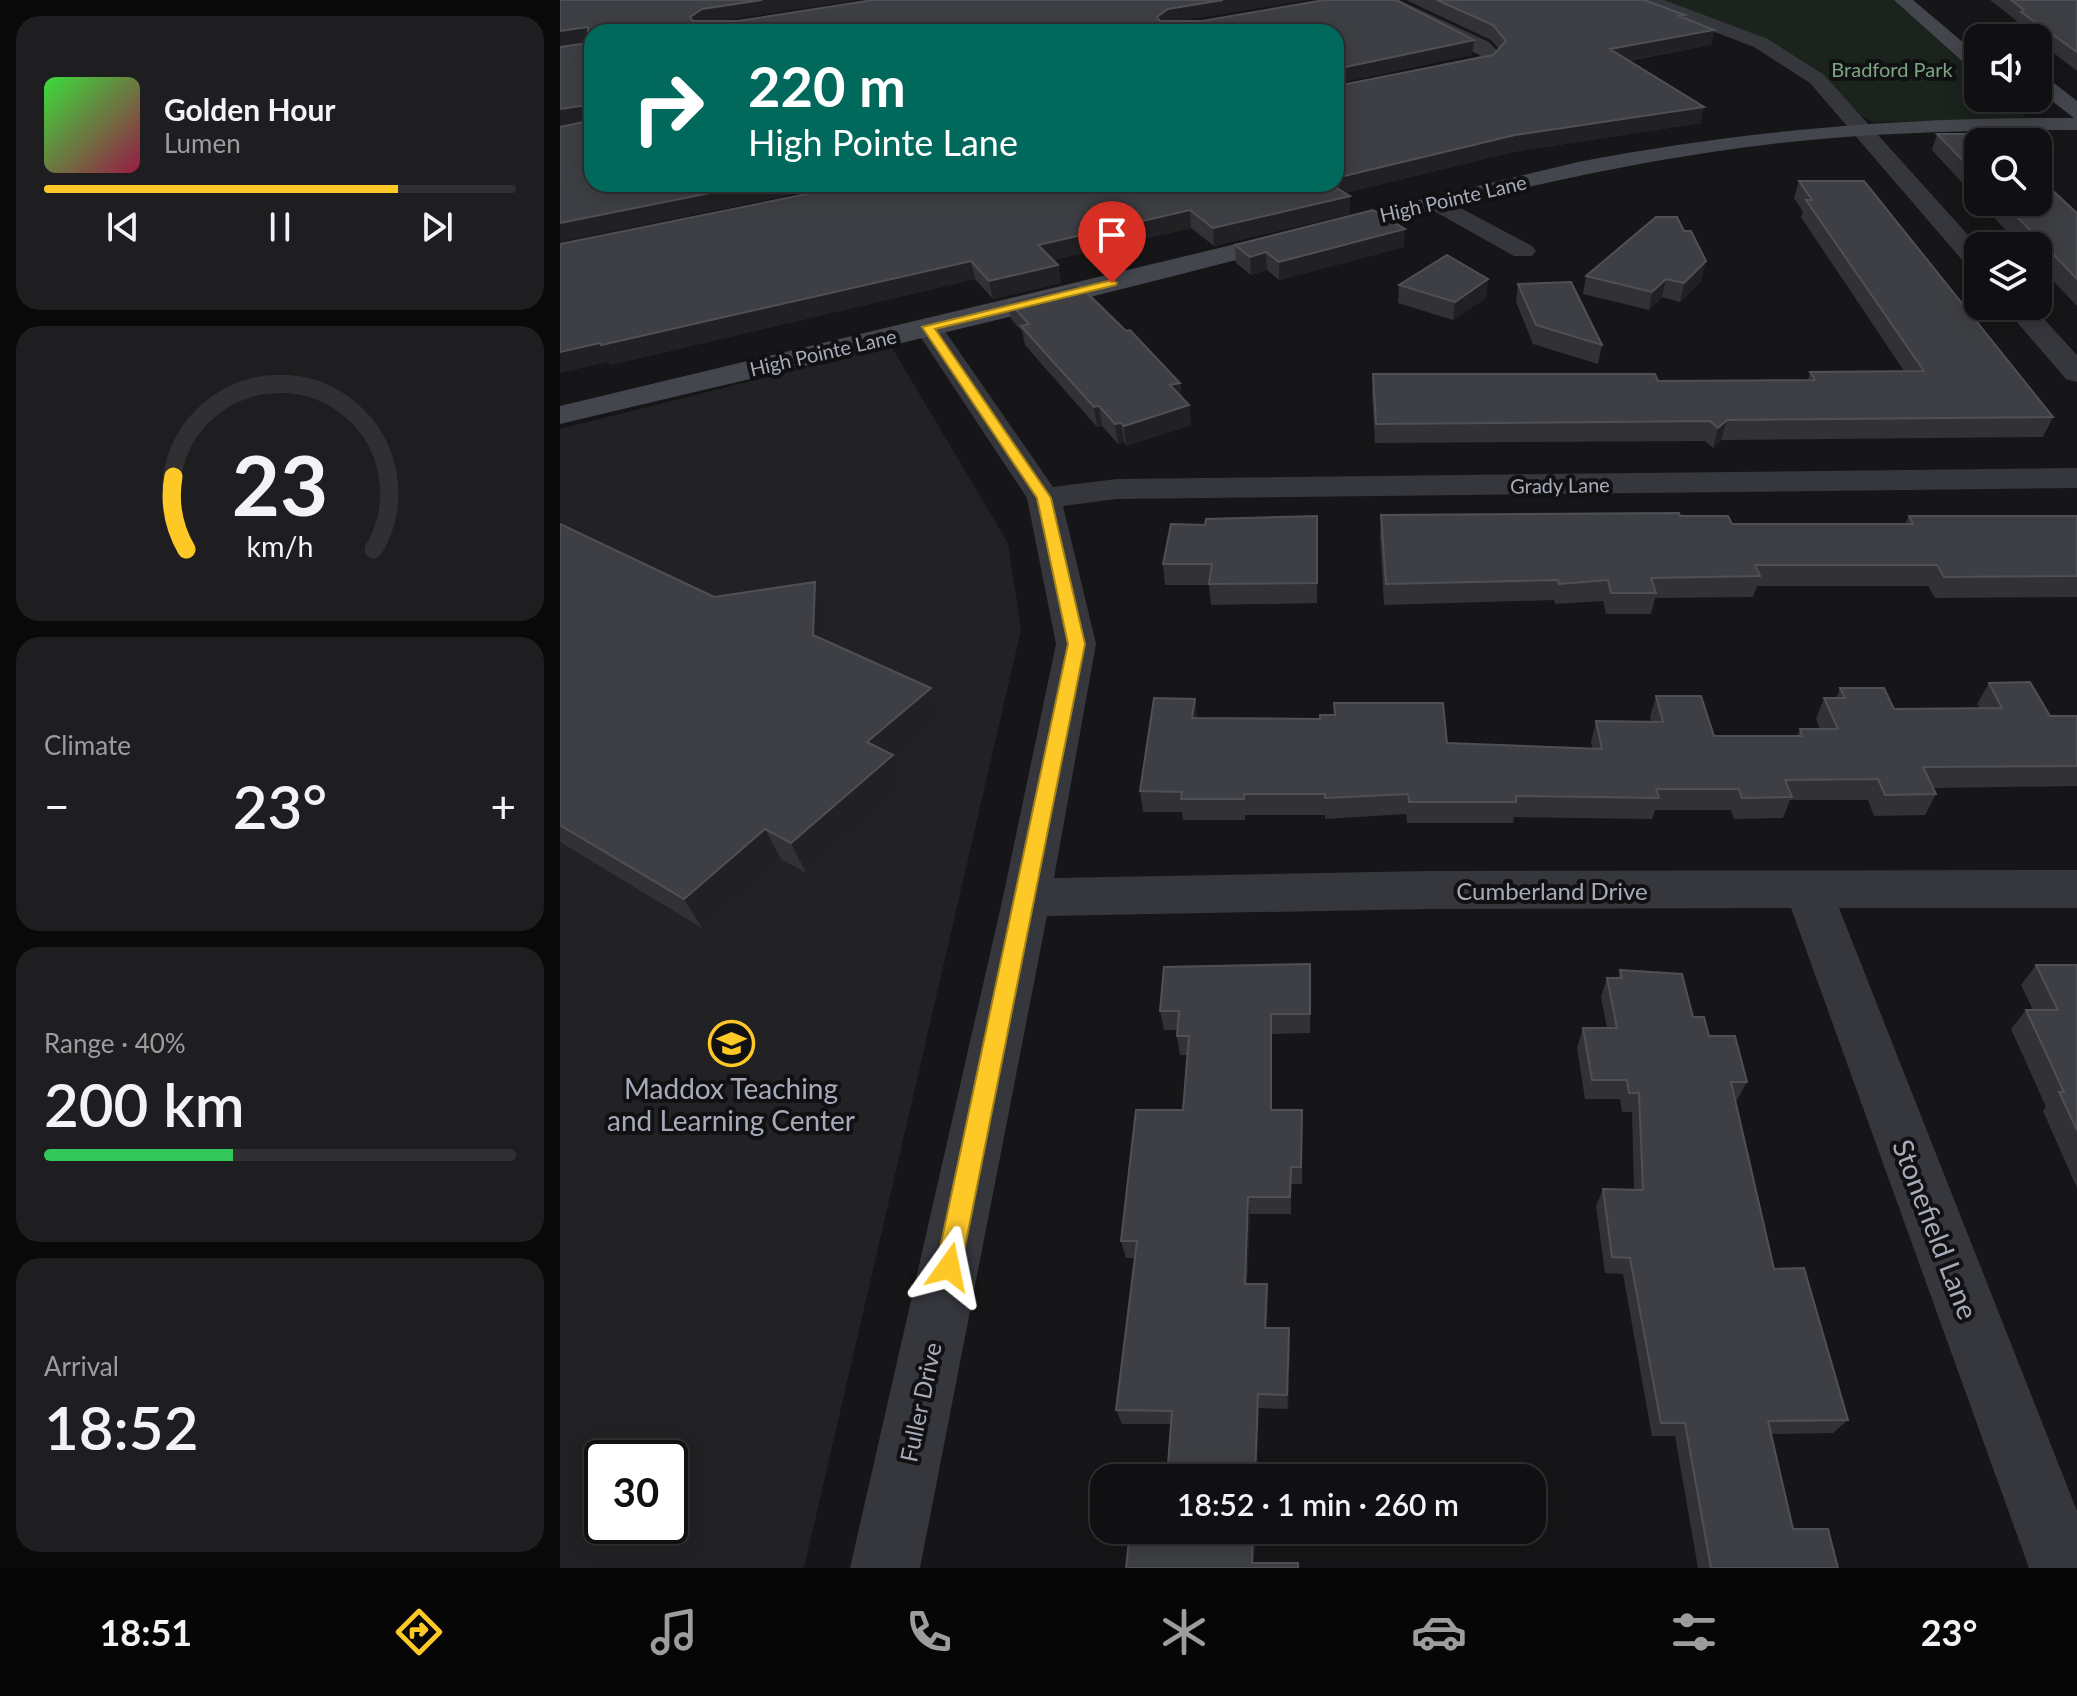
<!DOCTYPE html>
<meta charset="utf-8">
<style>
body{margin:0;font-family:Lato,sans-serif;background:#1e1e20;color:#f1f3f6;height:100vh;display:flex;flex-direction:column;font-size:30px;white-space:nowrap}
*{box-sizing:border-box;margin:0}
p{font-size:26px;color:#9c9d9f}
.icon{flex:none;width:44px;height:44px;fill:none;stroke:currentColor;stroke-width:2;stroke-linecap:round;stroke-linejoin:round}
.map{position:relative;flex:1;overflow:hidden}
.panel{display:flex;flex-direction:column;gap:16px;padding:16px;background:#09090a;width:560px}
.panel>*{flex:none}
.top-card{position:absolute;left:24px;top:24px;width:760px;height:168px;border-radius:24px;box-shadow:0 4px 20px #0003,0 0 0 2px #303032;background:#00695c;color:#fff;overflow:hidden}
.buttons{position:absolute;left:1404px;top:24px;display:grid;gap:16px}
.buttons a{display:grid;place-items:center;width:88px;height:88px;border-radius:16px;background:#101012;box-shadow:0 4px 20px #0003,0 0 0 2px #303032;font-size:40px}
.speed{position:absolute;left:24px;top:1440px;display:flex;gap:16px;font-size:40px;font-weight:700;text-align:center}
.speed>*{display:grid;place-content:center;width:104px;height:104px;border-radius:50%;background:#101012;box-shadow:0 4px 20px #0003,0 0 0 2px #303032;line-height:1}
.speed .limit{border:4px solid #111;border-radius:12px;background:#fff;color:#111}
.pin{position:absolute;display:grid;place-items:center;width:68px;height:68px;color:#fff;margin:-82px -34px;border-radius:50% 50% 50% 0;rotate:-45deg;box-shadow:0 0 8px #0007}
.pin .icon{rotate:45deg}
.me{position:absolute;width:88px;margin:-44px;rotate:12deg;stroke-linejoin:round;filter:drop-shadow(0 0 6px #0008)}
.turn{display:flex;align-items:center;gap:28px;height:168px;padding:0 32px;font-size:36px}
.turn .icon{width:104px;height:104px;stroke-width:2.5}
.turn b{display:block;font-size:56px;line-height:68px}
.big{font-size:60px;font-weight:600;line-height:1.1}
.panel .tile{flex:1;display:flex;flex-direction:column;justify-content:center;gap:12px;min-width:0;padding:0 28px;border-radius:24px;background:#1e1e20}
.panel .dial{align-items:center;gap:0}
.dial svg{height:208px;overflow:visible;fill:none;stroke:#303032;stroke-width:7;stroke-linecap:round;text-anchor:middle}
.dial text{fill:#f1f3f6;stroke:none}
.song{display:flex;align-items:center;gap:24px}
.cover{width:96px;height:96px;border-radius:12px;background:linear-gradient(135deg,hsl(120 70% 55%),hsl(340 70% 35%))}
.played{height:8px;border-radius:4px;background:linear-gradient(90deg,#fec927 75%,#303032 75%)}
.keys{display:flex;justify-content:space-around;direction:ltr}
.heat{display:flex;justify-content:space-between;align-items:center;font-size:44px;direction:ltr}
.charge{height:12px;border-radius:6px;background:linear-gradient(90deg,#34c759 40%,#303032 0)}
.trip{position:absolute;left:530px;top:1464px;width:456px;height:80px;border-radius:24px;background:#101012;box-shadow:0 4px 20px #0003,0 0 0 2px #303032;font-weight:600;line-height:80px;text-align:center}
.tab-bar{display:flex;height:128px;justify-content:space-around;align-items:center;background:#060607;color:#9c9d9f}
.tab-bar .icon{width:56px;height:56px}
.tab-bar .on{color:#fec927}
.tab-bar b{font-size:36px;color:#f1f3f6}
main{display:flex;flex:1;min-height:0}
.map>svg:first-child{display:block}
.built{fill:#222225;fill-rule:evenodd}
.green{fill:#1b231d}
.lines{fill:none;stroke-linecap:round;stroke-linejoin:round}
.street{fill:#36373d;fill-rule:evenodd}
.secondary{fill:#44464d;fill-rule:evenodd}
.wall{fill:#323236}
.shaded-wall{fill:#212124}
.building{fill:#3e3f44;stroke:#4f5056;stroke-width:2}
.route{fill:#fec927;stroke:#a58319;stroke-width:2}
.labels{text-anchor:middle;dominant-baseline:central;stroke-width:8;stroke-linejoin:round;paint-order:stroke}
.far-park-label{font-size:20px;fill:#7ca582;stroke:#111113}
.far-street-label{font-size:20px;fill:#a7abb9;stroke:#111113}
.street-label{font-size:24px;fill:#a7abb9;stroke:#111113}
.near-poi-label{font-size:28px;fill:#a7abb9;stroke:#111113}
.near-street-label{font-size:28px;fill:#a7abb9;stroke:#111113}
</style>
<main>
<section class="panel">
<div class="tile">
<div class="song"><i class="cover"></i><div><b>Golden Hour</b><p>Lumen</p></div></div>
<div class="played"></div>
<div class="keys"><svg class="icon" aria-label="previous" viewBox="0 0 24 24"><path d="M18 5L8 12l10 7zM5 5v14"/></svg><svg class="icon" aria-label="pause" viewBox="0 0 24 24"><path d="M8 5v14M16 5v14"/></svg><svg class="icon" aria-label="next" viewBox="0 0 24 24"><path d="M6 5l10 7-10 7zM19 5v14"/></svg></div>
</div>
<div class="tile dial"><svg viewBox="0 0 100 80">
<path d="M14 69A42 42 0 1 1 86 69"/>
<path d="M14 69A42 42 0 0 1 9 41" stroke="#fec927"/>
<text x="50" y="56" font-size="32" font-weight="700">23</text>
<text x="50" y="72" font-size="11">km/h</text>
</svg></div>
<div class="tile"><p>Climate</p>
<div class="heat"><a>−</a><b class="big">23°</b><a>+</a></div>
</div>
<div class="tile"><p>Range · 40%</p><b class="big">200 km</b><div class="charge"></div></div>
<div class="tile"><p>Arrival</p><b class="big">18:52</b></div>
</section>
<div class="map">
<svg width="1517" height="1568" viewBox="0 0 1517 1568">
<rect width="100%" height="100%" fill="#161618"/>
<!-- built -->
<path class="built" d="M 331,346 L 448,543 L 461,630 L 244,1568 L 0,1568 L 0,429 ZM 42,1458 L 110,1458 L 110,1526 L 42,1526 Z"/>
<!-- green -->
<path class="green" d="M 1098,0 L 1335,0 L 1418,72 L 1418,98 L 1448,98 L 1465,116 L 1455,121 L 1314,122 C 1286,113 1270,79 1245,63 C 1200,33 1148,18 1098,0 Z"/>
<g class="lines">
<!-- street -->
<path class="street" d="M 816,0 L 839,0 L 929,42 L 942,56 L 931,67 L 776,99 L 776,87 L 921,56 Z
M 1079,0 L 1104,0 L 1208,39 L 1264,75 L 1418,246 L 1418,270 L 1409,268 L 1250,83 L 1194,47 L 1082,4 Z
M 874,194 L 972,246 L 976,251 L 972,256 L 954,256 L 865,206 L 862,201 L 865,196 Z
M 1443,306 L 1472,306 L 1517,355 L 1517,382 L 1506,379 Z
M 368,318 L 378,321 L 493,487 L 557,479 L 1517,468 L 1517,488 L 557,499 L 503,506 L 536,644 L 494,878 L 868,871 L 1517,870 L 1517,908 L 1279,908 L 1517,1511 L 1517,1568 L 1469,1568 L 1231,908 L 868,909 L 487,916 L 360,1568 L 290,1568 L 443,897 L 496,644 L 467,498 L 354,327 L 358,321 Z"/>
<!-- secondary -->
<path class="secondary" d="M 1334,0 L 1353,0 L 1418,55 L 1418,71 L 1411,69 Z
M 1478,74 L 1485,76 L 1517,101 L 1517,130 C 1395,130 1273,133 1152,152 C 965,180 782,234 598,280 C 399,330 200,377 0,424 L 0,406 L 1018,162 C 1184,130 1344,117 1514,118 L 1478,90 Z"/>
</g>
<!-- wall -->
<path class="wall" d="M 846,0 L 1084,0 L 1154,30 L 1151,45 L 1068,61 L 1141,123 L 953,152 L 785,193 L 790,196 L 790,214 L 654,246 L 631,228 L 493,260 L 498,265 L 501,283 L 433,299 L 415,279 L 50,365 L 48,362 L 777,86 L 933,55 L 939,49 L 931,40 Z
M 1430,0 L 1517,0 L 1517,71 L 1478,41 L 1478,38 L 1473,38 L 1456,25 L 1457,21 Z
M 1377,134 L 1418,142 L 1418,200 L 1372,150 Z
M 1239,181 L 1493,417 L 1483,437 L 1161,440 L 1153,448 L 1145,441 L 815,443 L 812,393 L 813,374 L 1098,381 L 1248,380 L 1250,372 L 1344,371 L 1241,217 L 1243,212 L 1234,198 Z
M 1420,202 L 1478,202 L 1517,213 L 1517,306 L 1478,265 L 1478,246 L 1460,246 Z
M 675,245 L 844,247 L 719,280 L 707,270 L 691,275 L 676,263 Z
M 1026,276 L 1142,280 L 1120,302 L 1102,297 L 1089,310 L 1023,294 Z
M 928,279 L 926,298 L 893,320 L 838,303 L 839,285 Z
M 958,284 L 1042,345 L 1038,364 L 973,344 L 956,302 Z
M 448,301 L 566,331 L 620,383 L 622,397 L 629,405 L 631,425 L 566,446 L 564,442 L 558,444 L 542,426 L 537,427 L 465,345 L 462,331 L 451,319 Z
M 821,515 L 1120,516 L 1172,524 L 1345,524 L 1349,516 L 1517,516 L 1517,597 L 1375,598 L 1368,586 L 1197,586 L 1193,597 L 1095,598 L 1091,614 L 1046,614 L 1043,601 L 995,604 L 994,600 L 824,605 L 820,536 Z
M 757,516 L 757,603 L 651,605 L 649,585 L 605,585 L 603,564 L 645,525 Z
M 0,524 L 154,597 L 266,612 L 265,640 L 371,688 L 380,719 L 334,759 L 344,785 L 246,873 L 221,859 L 142,928 L 0,842 Z
M 1429,683 L 1490,716 L 1517,716 L 1517,786 L 1373,788 L 1376,794 L 1365,815 L 1314,816 L 1308,800 L 1230,800 L 1223,818 L 1174,819 L 1171,810 L 1095,810 L 1092,819 L 954,817 L 953,823 L 847,823 L 846,814 L 765,819 L 765,815 L 685,815 L 685,820 L 623,820 L 622,812 L 583,812 L 580,791 L 635,699 L 637,718 L 887,743 L 1033,749 L 1031,742 L 1036,721 L 1091,721 L 1090,717 L 1096,696 L 1154,736 L 1237,736 L 1240,729 L 1260,729 L 1256,719 L 1264,698 L 1276,698 L 1280,688 L 1334,709 L 1420,709 L 1417,704 Z
M 750,964 L 750,1033 L 712,1034 L 712,1110 L 742,1110 L 742,1184 L 731,1184 L 731,1214 L 690,1214 L 687,1284 L 707,1284 L 708,1300 L 707,1328 L 729,1328 L 730,1343 L 728,1409 L 699,1408 L 611,1424 L 562,1424 L 556,1410 L 575,1258 L 566,1258 L 561,1241 L 623,1110 L 627,1055 L 620,1055 L 617,1036 L 617,1030 L 604,1030 L 600,1011 Z
M 1476,965 L 1517,965 L 1517,1188 L 1483,1111 L 1486,1107 L 1451,1029 L 1466,1010 L 1473,1010 L 1461,985 Z
M 1060,970 L 1133,1017 L 1187,1082 L 1177,1100 L 1175,1100 L 1214,1269 L 1288,1420 L 1273,1433 L 1211,1434 L 1233,1529 L 1278,1568 L 1138,1568 L 1115,1436 L 1092,1436 L 1063,1274 L 1045,1273 L 1036,1206 L 1043,1189 L 1074,1189 L 1072,1112 L 1062,1112 L 1060,1099 L 1025,1099 L 1017,1048 L 1023,1028 L 1047,1028 L 1041,997 L 1047,978 L 1058,978 Z"/>
<!-- shaded-wall -->
<path class="shaded-wall" d="M 202,0 L 300,0 L 147,23 L 135,32 L 130,17 L 142,9 Z
M 663,0 L 749,0 L 610,23 L 598,32 L 597,17 L 608,9 Z
M 28,27 L 32,42 L 0,47 L 0,31 Z
M 1154,30 L 1151,45 L 1047,64 L 1050,49 Z
M 914,40 L 912,55 L 776,84 L 776,69 Z
M 27,105 L 32,121 L 0,127 L 0,109 Z
M 1144,107 L 1141,123 L 953,152 L 765,198 L 765,184 L 776,184 L 776,178 L 955,135 Z
M 195,184 L 285,184 L 0,242 L 0,223 Z
M 790,196 L 790,214 L 654,246 L 653,228 Z
M 630,210 L 631,228 L 481,263 L 478,245 Z
M 845,229 L 844,247 L 719,280 L 719,262 Z
M 706,252 L 707,270 L 691,275 L 690,257 Z
M 411,261 L 415,279 L 50,365 L 48,362 L 0,373 L 0,352 Z
M 1146,261 L 1142,280 L 1120,302 L 1124,283 Z
M 498,265 L 501,283 L 433,299 L 429,281 Z
M 928,279 L 926,298 L 893,320 L 895,302 Z
M 1106,279 L 1102,297 L 1089,310 L 1092,292 Z
M 620,383 L 622,402 L 610,385 Z
M 629,405 L 631,425 L 566,446 L 564,426 Z
M 539,406 L 542,426 L 537,427 L 534,407 Z
M 1167,420 L 1161,440 L 1153,448 L 1158,428 Z
M 561,423 L 564,442 L 558,444 L 555,424 Z
M 255,582 L 266,612 L 265,665 L 253,635 Z
M 371,688 L 380,719 L 334,759 L 344,785 L 246,873 L 231,843 L 307,742 Z
M 635,699 L 637,720 L 632,718 Z
M 205,829 L 221,859 L 142,928 L 124,899 Z
M 711,1014 L 712,1034 L 712,1128 L 711,1110 Z
M 688,1197 L 690,1214 L 686,1300 L 685,1284 Z
M 707,1284 L 708,1300 L 707,1343 L 705,1328 Z
M 729,1328 L 730,1343 L 728,1409 L 727,1395 Z
M 698,1394 L 699,1408 L 697,1478 L 695,1478 Z
M 693,1530 L 696,1530 L 694,1568 L 692,1563 Z"/>
<!-- building -->
<path class="building" d="M 0,0 L 202,0 L 142,9 L 130,17 L 133,21 L 178,21 L 313,0 L 663,0 L 608,9 L 597,17 L 600,21 L 642,21 L 764,0 L 836,0 L 914,40 L 776,69 L 776,32 L 32,32 L 32,184 L 195,184 L 0,223 L 0,127 L 28,121 L 27,105 L 0,109 L 0,47 L 28,43 L 28,27 L 0,31 Z
M 877,0 L 1084,0 L 1125,15 L 1119,16 L 1154,30 L 1050,49 L 1144,107 L 955,135 L 776,178 L 776,86 L 933,55 L 946,41 L 933,25 Z
M 1451,0 L 1517,0 L 1517,52 L 1461,12 L 1464,10 Z
M 1377,134 L 1430,134 L 1439,142 L 1418,142 L 1418,176 Z
M 1478,177 L 1517,213 L 1517,279 L 1443,202 L 1478,202 Z
M 1239,181 L 1304,181 L 1493,417 L 1167,420 L 1158,428 L 1150,421 L 816,424 L 813,374 L 1095,374 L 1098,381 L 1255,380 L 1250,372 L 1364,371 L 1246,200 L 1252,200 Z
M 296,184 L 770,184 L 790,196 L 653,228 L 630,210 L 478,245 L 498,265 L 429,281 L 411,261 L 41,345 L 40,343 L 0,352 L 0,244 Z
M 813,210 L 845,229 L 719,262 L 706,252 L 690,257 L 675,245 Z
M 1096,217 L 1117,217 L 1124,231 L 1131,231 L 1146,261 L 1124,283 L 1106,279 L 1092,292 L 1026,276 Z
M 887,255 L 928,279 L 895,302 L 839,285 Z
M 1011,282 L 1042,345 L 976,325 L 958,284 Z
M 518,284 L 566,331 L 570,330 L 620,383 L 610,385 L 629,405 L 564,426 L 561,423 L 555,424 L 539,406 L 534,407 L 461,326 L 469,324 L 448,301 Z
M 1119,513 L 1120,516 L 1168,516 L 1172,524 L 1353,524 L 1349,516 L 1517,516 L 1517,576 L 1384,577 L 1377,565 L 1195,565 L 1200,576 L 1091,578 L 1096,593 L 1051,593 L 1048,580 L 999,584 L 998,580 L 826,584 L 821,515 Z
M 757,516 L 757,583 L 649,584 L 652,564 L 603,564 L 611,524 L 645,525 L 646,519 Z
M 0,524 L 154,597 L 255,582 L 253,635 L 371,688 L 307,742 L 333,755 L 231,843 L 205,829 L 124,899 L 0,825 Z
M 1470,682 L 1490,716 L 1517,716 L 1517,766 L 1363,767 L 1376,794 L 1325,795 L 1318,779 L 1225,780 L 1232,797 L 1182,798 L 1179,789 L 1096,789 L 1099,798 L 956,796 L 956,802 L 849,802 L 848,794 L 765,798 L 765,794 L 684,794 L 684,799 L 621,799 L 622,792 L 580,791 L 594,698 L 635,699 L 632,718 L 760,719 L 760,715 L 775,715 L 774,703 L 883,703 L 887,743 L 1042,749 L 1036,721 L 1103,722 L 1096,696 L 1141,696 L 1154,736 L 1242,736 L 1240,729 L 1278,729 L 1264,698 L 1285,698 L 1280,688 L 1324,688 L 1334,709 L 1442,708 L 1429,683 Z
M 750,964 L 750,1014 L 711,1014 L 711,1110 L 742,1110 L 741,1167 L 731,1167 L 730,1197 L 688,1197 L 685,1284 L 707,1284 L 705,1328 L 729,1328 L 727,1395 L 698,1394 L 695,1478 L 607,1478 L 612,1411 L 556,1410 L 577,1241 L 561,1241 L 576,1110 L 623,1110 L 629,1036 L 617,1036 L 619,1011 L 600,1011 L 604,967 Z
M 1476,965 L 1517,965 L 1517,1130 L 1499,1092 L 1504,1092 L 1466,1010 L 1498,1010 Z
M 1060,970 L 1122,974 L 1133,1017 L 1144,1017 L 1149,1036 L 1175,1036 L 1187,1082 L 1171,1082 L 1214,1269 L 1244,1268 L 1288,1420 L 1208,1421 L 1233,1529 L 1268,1529 L 1278,1568 L 1151,1568 L 1125,1423 L 1101,1423 L 1070,1258 L 1052,1257 L 1043,1189 L 1083,1190 L 1079,1093 L 1069,1093 L 1067,1080 L 1032,1080 L 1023,1028 L 1057,1028 L 1047,978 L 1062,978 Z
M 570,1530 L 693,1530 L 692,1563 L 738,1563 L 738,1568 L 566,1568 Z"/>
<!-- route -->
<path class="route" d="M 552,280 L 557,283 L 556,285 L 375,329 L 491,498 L 525,644 L 401,1267 L 397,1276 L 389,1279 L 380,1276 L 376,1267 L 508,644 L 477,498 L 362,327 Z"/>
<!-- icons -->
<defs>
<symbol id="school-ring" viewBox="-11 -11 22 22"><circle r="9.5" fill="#111113" stroke="#fec927" stroke-width="1.5"/><path d="M0-5L7-2L0 1L-7-2ZM-4 1L0 2.5L4 1V4Q0 6-4 4Z" fill="#fec927"/></symbol>
</defs>
<g fill-rule="evenodd">
<use href="#school-ring" x="146" y="1018" width="51" height="51"/>
</g>
<g class="labels">
<!-- far-park labels -->
<g class="far-park-label">
<text x="1332" y="69">Bradford Park</text>
</g>
<!-- far-street labels -->
<g class="far-street-label">
<text transform="translate(893 198) rotate(-13)">High Pointe Lane</text>
<text transform="translate(263 352) rotate(-13)">High Pointe Lane</text>
<text transform="translate(1000 485) rotate(-1)">Grady Lane</text>
</g>
<!-- street labels -->
<g class="street-label">
<text x="992" y="890">Cumberland Drive</text>
<text transform="translate(360 1402) rotate(-78)">Fuller Drive</text>
</g>
<!-- near-poi labels -->
<g class="near-poi-label">
<text x="171" y="1088">Maddox Teaching<tspan x="171" dy="32">and Learning Center</tspan></text>
</g>
<!-- near-street labels -->
<g class="near-street-label">
<text transform="translate(1376 1229) rotate(69)">Stonefield Lane</text>
</g>
</g>
</svg>
<div class="buttons">
<a><svg class="icon" aria-label="sound" viewBox="0 0 24 24"><path d="M4 9h4l5-4v14l-5-4H4zM17 9q2 3 0 6"/></svg></a>
<a><svg class="icon" aria-label="search" viewBox="0 0 24 24"><circle cx="10" cy="10" r="6"/><path d="M15 15l6 6"/></svg></a>
<a><svg class="icon" aria-label="layers" viewBox="0 0 24 24"><path d="M12 4l9 5-9 5-9-5zM3 14l9 5 9-5"/></svg></a>
</div>
<div class="speed"><div class="limit">30</div></div>
<div class="pin" style="left:552px;top:283px;background:#d93025"><svg class="icon" aria-label="arrive" viewBox="0 0 24 24"><path d="M6 21V4h12l-3 4 3 4H6"/></svg></div>
<svg class="me" style="left:389px;top:1267px" viewBox="-20 -20 40 40"><path d="M0-17L14 15 0 8-14 15z" fill="#fec927" stroke="#fff" stroke-width="4"/></svg>
<div class="trip">18:52 · 1 min · 260 m</div>
<div class="top-card">
<div class="turn"><svg class="icon" aria-label="right" viewBox="0 0 24 24"><path d="M7 20v-9h11M14 6l5 5-5 5"/></svg><div><b>220 m</b>High Pointe Lane</div></div>
</div>
</div>
</main>
<nav class="tab-bar">
<b>18:51</b>
<svg class="icon on" aria-label="directions" viewBox="0 0 24 24"><path d="M12 3l9 9-9 9-9-9zM9 14v-3h6M13 9l2 2-2 2"/></svg>
<svg class="icon" aria-label="music" viewBox="0 0 24 24"><path d="M9 18V5l10-2v13"/><circle cx="6" cy="18" r="3"/><circle cx="16" cy="16" r="3"/></svg>
<svg class="icon" aria-label="phone" viewBox="0 0 24 24"><path d="M5 4h4l2 5-3 2q2 4 5 5l2-3 5 2v4C11 20 4 13 5 4z"/></svg>
<svg class="icon" aria-label="climate" viewBox="0 0 24 24"><path d="M12 3v18M4 7l16 10M4 17L20 7"/></svg>
<svg class="icon" aria-label="car" viewBox="0 0 24 24"><path d="M5 17H2v-5l4-1 3-4h7l3 4 3 1v5h-3M9 17h6M6 11h13"/><circle cx="7" cy="17" r="2"/><circle cx="17" cy="17" r="2"/></svg>
<svg class="icon" aria-label="filters" viewBox="0 0 24 24"><path d="M4 7h16M4 17h16"/><circle cx="9" cy="7" r="2"/><circle cx="15" cy="17" r="2"/></svg>
<b>23°</b>
</nav>
